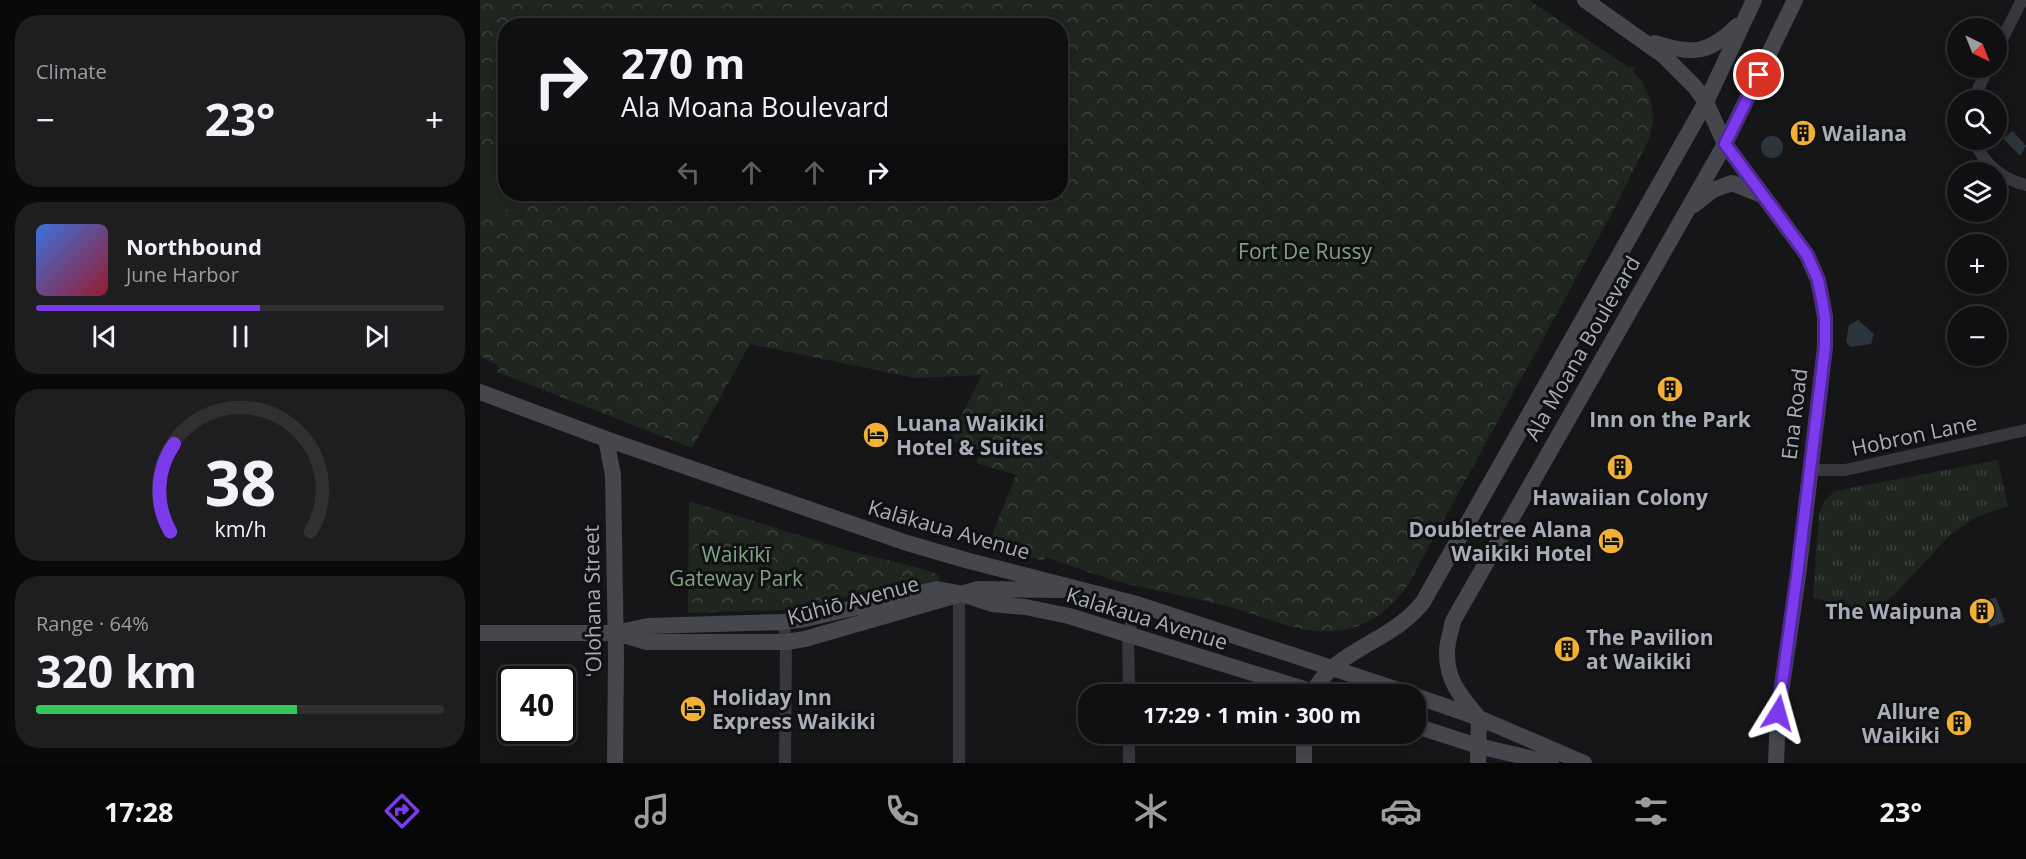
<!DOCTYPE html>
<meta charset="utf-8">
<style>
body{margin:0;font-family:"Open Sans",sans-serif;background:#1e1e20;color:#f1f3f6;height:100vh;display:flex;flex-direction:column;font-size:22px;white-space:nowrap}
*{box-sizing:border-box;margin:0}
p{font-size:20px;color:#9c9d9f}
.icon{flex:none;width:33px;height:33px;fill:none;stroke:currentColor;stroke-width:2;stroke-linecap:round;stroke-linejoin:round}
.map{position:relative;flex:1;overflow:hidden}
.side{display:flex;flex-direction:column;gap:15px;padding:15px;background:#09090a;width:480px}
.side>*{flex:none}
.banner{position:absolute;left:18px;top:18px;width:570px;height:183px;border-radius:24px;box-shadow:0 3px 15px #0003,0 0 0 2px #303032;background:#101012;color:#f1f3f6;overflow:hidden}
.needle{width:39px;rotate:137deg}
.fabs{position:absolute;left:1467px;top:18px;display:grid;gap:12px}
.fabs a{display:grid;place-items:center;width:60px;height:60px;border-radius:50%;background:#101012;box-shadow:0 3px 15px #0003,0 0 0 2px #303032;font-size:30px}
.speed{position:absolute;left:18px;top:666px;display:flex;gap:12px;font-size:30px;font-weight:700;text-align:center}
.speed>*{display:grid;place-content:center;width:78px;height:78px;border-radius:50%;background:#101012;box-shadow:0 3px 15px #0003,0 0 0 2px #303032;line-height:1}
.speed .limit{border:3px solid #111;border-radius:9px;background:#fff;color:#111}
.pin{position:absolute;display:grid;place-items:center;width:51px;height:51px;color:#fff;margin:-26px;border:3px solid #fff;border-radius:50%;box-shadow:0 2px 6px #0007}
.me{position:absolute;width:66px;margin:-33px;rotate:8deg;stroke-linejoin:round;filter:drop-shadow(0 0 4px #0008)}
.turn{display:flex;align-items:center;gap:21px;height:126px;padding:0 24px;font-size:27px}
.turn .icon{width:78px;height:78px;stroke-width:2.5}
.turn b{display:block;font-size:42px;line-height:51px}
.lanes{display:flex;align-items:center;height:57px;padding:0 24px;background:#0003;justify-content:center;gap:30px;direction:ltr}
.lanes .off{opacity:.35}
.big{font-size:45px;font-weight:700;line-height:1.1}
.side .card{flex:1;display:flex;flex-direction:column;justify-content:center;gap:9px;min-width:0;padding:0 21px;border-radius:24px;background:#1e1e20}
.side .dial{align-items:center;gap:0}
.dial svg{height:156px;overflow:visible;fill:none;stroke:#303032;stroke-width:7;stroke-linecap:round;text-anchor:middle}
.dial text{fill:#f1f3f6;stroke:none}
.song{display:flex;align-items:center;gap:18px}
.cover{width:72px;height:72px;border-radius:9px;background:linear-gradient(135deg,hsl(220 70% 55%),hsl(350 70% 35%))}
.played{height:6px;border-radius:3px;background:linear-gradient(90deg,#7c3aed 55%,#303032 55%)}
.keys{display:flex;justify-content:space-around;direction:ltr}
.heat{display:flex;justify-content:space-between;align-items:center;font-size:33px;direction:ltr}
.charge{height:9px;border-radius:4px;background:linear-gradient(90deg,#34c759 64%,#303032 0)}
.trip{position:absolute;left:598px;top:684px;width:348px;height:60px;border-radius:24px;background:#101012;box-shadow:0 3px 15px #0003,0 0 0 2px #303032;font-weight:700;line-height:60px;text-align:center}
.tab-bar{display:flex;height:96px;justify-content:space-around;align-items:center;background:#060607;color:#9c9d9f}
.tab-bar .icon{width:42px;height:42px}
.tab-bar .current{color:#7c3aed}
.tab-bar b{font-size:27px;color:#f1f3f6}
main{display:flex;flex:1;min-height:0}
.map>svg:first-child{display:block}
.grass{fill:url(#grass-tufts)}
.forest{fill:url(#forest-crowns);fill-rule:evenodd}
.pitch{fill:#1e261f}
.water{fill:#2c353c}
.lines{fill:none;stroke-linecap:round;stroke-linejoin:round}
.street{stroke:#37383d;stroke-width:12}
.secondary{stroke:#45474d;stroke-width:16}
.route-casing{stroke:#51269a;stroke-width:15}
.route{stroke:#7c3aed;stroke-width:10}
.labels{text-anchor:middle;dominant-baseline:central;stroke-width:6;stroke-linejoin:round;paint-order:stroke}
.poi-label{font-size:21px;font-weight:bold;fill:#a8adb8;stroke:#111113;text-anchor:start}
.park-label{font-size:21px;fill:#7fa381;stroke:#111113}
.street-label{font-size:21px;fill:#a8adb8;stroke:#111113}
</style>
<main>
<section class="side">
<div class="card"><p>Climate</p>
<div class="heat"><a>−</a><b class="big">23°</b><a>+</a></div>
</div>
<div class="card">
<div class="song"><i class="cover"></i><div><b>Northbound</b><p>June Harbor</p></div></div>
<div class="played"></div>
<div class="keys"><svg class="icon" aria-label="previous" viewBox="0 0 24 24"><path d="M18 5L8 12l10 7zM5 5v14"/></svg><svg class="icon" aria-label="pause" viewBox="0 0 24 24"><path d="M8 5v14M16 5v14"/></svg><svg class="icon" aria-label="next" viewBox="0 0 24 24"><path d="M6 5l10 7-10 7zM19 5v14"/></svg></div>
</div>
<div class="card dial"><svg viewBox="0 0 100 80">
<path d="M14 69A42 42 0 1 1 86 69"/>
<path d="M14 69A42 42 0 0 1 16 24" stroke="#7c3aed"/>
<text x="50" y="56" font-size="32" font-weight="700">38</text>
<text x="50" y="72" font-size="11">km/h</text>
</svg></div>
<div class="card"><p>Range · 64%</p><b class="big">320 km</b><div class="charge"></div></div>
</section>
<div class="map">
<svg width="1546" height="763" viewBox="0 0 1546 763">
<defs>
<pattern id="grass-tufts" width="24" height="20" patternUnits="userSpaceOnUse" patternTransform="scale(1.5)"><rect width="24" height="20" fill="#1e261f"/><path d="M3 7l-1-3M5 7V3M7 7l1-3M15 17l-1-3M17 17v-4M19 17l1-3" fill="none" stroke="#3c433d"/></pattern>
<pattern id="forest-crowns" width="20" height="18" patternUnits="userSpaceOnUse" patternTransform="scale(1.5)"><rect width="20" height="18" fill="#1e261f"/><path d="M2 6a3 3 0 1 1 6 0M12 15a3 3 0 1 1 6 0" fill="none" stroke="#3c433d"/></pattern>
</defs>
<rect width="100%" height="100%" fill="#161618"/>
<!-- grass -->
<path class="grass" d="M 1518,460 L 1528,506 L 1496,517 L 1469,536 L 1413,596 L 1401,604 L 1350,620 L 1344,600 L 1333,598 L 1339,515 L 1344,501 L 1355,491 Z"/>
<!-- forest -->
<path class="forest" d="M 0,0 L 1049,0 L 1150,68 L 1152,66 L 1155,68 L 1153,71 L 1163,83 L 1172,105 L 1173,122 L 1169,139 L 1131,215 L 929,583 C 912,609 887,628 856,631 C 820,635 784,616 750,607 C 716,598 682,592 648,584 C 620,577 593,566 565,557 L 564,561 L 522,549 L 511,551 L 510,540 L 536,475 L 496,463 L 500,450 L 469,440 L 502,375 L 435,378 L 270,344 L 212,448 L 17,372 L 19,366 L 0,356 ZM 26,26 L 580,26 L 580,194 L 26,194 Z
M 209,501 L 370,551 L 447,570 L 458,575 L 460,579 L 454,584 L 368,596 L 326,607 L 302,610 L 208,613 Z"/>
<!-- pitch -->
<path class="pitch" d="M 16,156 L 29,209 L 5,215 L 0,196 L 0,160 Z"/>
<!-- water -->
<path class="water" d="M 1533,131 L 1546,146 L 1540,156 L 1523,138 Z
M1281 147a11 11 0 1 1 22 0a11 11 0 1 1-22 0Z
M 1378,320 L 1394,334 L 1391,344 L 1371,347 L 1366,342 L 1369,325 Z
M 1516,597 L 1525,622 L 1510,627 L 1502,602 Z"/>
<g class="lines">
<!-- street -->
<path class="street" d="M 1516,51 L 1542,0
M 1493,100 L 1508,68
M 1494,140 C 1504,164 1521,179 1546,185
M 1330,470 L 1365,470 L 1546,430
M 303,622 L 306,642 L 305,763
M 649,694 L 648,634 L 657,604
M 649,734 L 649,763
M 479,763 L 479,593"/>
<!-- secondary -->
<path class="secondary" d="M 1105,0 L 1184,56 L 1215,87 L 1226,102 L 1245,144 L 1327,255 L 1338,280 L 1342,300 L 1345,317 L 1345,347 L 1318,576 L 1298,713 L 1296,763
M 1175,43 C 1212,55 1229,54 1257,26
M 1214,205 L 1233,190 L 1252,183 L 1282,195
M 0,392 L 126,439 L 427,543 L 489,561 L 657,604 L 931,694
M 126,439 L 133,475 L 136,656 L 135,763
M 0,633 L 135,633 L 168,626 L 303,622 L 325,619 L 457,589 L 479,593 L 512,604 L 545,607 L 589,616 L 840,694
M 136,633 L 167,642 L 306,642 L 325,639 L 498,589 L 581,590
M 832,694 C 854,649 911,643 943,602 L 1226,102 L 1274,0
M 936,696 L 999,718 L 1104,763
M 999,718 C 983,699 967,682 967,655 C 966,644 971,632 973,621 L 1245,144 L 1315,0
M 936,726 L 998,746 L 1071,763
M 824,763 L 824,734
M 998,763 L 999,718"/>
</g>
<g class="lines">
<defs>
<path id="route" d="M 1279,75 L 1245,144 L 1327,255 L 1338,280 L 1342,300 L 1345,317 L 1345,347 L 1317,576 L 1298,713"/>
</defs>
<!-- route casing -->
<use href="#route" class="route-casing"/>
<!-- route -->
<use href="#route" class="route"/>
</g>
<!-- icons -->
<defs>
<symbol id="building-disc" viewBox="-11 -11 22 22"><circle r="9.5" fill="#f2b134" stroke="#111113"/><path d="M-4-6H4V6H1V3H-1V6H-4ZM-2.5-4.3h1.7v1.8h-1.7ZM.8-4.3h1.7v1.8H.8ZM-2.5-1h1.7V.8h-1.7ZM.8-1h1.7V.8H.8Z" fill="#111"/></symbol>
<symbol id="hotel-disc" viewBox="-11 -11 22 22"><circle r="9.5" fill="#f2b134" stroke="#111113"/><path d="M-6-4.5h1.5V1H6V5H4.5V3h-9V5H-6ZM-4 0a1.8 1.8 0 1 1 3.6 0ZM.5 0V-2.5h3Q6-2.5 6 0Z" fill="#111"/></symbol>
</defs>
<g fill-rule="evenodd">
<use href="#building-disc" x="1308" y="118" width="30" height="30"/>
<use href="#building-disc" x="1175" y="374" width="30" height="30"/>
<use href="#hotel-disc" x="381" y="420" width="30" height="30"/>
<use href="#building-disc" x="1125" y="452" width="30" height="30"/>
<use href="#hotel-disc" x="1116" y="526" width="30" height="30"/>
<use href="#building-disc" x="1487" y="596" width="30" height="30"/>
<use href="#building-disc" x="1072" y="634" width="30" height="30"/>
<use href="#hotel-disc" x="198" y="694" width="30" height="30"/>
<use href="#building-disc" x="1464" y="708" width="30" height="30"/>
</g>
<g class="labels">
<!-- poi labels -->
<g class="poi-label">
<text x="1342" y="133">Wailana</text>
<text x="1190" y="419" text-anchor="middle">Inn on the Park</text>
<text x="416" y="423">Luana Waikiki<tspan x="416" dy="24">Hotel &amp; Suites</tspan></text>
<text x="1140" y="497" text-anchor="middle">Hawaiian Colony</text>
<text x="1112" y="529" text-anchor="end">Doubletree Alana<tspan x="1112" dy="24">Waikiki Hotel</tspan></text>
<text x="1482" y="611" text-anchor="end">The Waipuna</text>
<text x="1106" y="637">The Pavilion<tspan x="1106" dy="24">at Waikiki</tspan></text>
<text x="232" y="697">Holiday Inn<tspan x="232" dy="24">Express Waikiki</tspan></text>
<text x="1460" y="711" text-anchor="end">Allure<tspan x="1460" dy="24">Waikiki</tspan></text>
</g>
<!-- park labels -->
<g class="park-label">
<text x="825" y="251">Fort De Russy</text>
<text x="256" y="554">Waikīkī<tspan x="256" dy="24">Gateway Park</tspan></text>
</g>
<!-- street labels -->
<g class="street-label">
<text transform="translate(1102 348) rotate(-60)">Ala Moana Boulevard</text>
<text transform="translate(1314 414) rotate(-83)">Ena Road</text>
<text transform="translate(1434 435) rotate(-12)">Hobron Lane</text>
<text transform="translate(469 529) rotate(16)">Kalākaua Avenue</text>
<text transform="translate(373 600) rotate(-15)">Kūhiō Avenue</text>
<text transform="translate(112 601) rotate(-91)">ʻOlohana Street</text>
<text transform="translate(667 618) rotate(17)">Kalakaua Avenue</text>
</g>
</g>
</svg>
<div class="fabs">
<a><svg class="needle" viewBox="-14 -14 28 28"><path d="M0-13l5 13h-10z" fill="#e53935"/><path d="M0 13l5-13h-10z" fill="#9c9d9f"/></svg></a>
<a><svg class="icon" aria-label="search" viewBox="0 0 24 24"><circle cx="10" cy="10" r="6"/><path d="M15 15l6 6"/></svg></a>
<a><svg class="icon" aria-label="layers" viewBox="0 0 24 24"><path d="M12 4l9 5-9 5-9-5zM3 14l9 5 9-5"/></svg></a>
<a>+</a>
<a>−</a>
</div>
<div class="speed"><div class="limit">40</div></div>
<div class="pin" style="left:1279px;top:75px;background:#d93025"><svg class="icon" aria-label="arrive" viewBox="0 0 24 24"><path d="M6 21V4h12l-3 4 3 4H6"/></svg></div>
<svg class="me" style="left:1298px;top:713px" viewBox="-20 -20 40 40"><path d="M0-17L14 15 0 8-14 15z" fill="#7c3aed" stroke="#fff" stroke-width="4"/></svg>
<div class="trip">17:29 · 1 min · 300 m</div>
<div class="banner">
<div class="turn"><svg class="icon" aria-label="right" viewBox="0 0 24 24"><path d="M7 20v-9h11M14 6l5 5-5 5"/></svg><div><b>270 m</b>Ala Moana Boulevard</div></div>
<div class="lanes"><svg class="icon off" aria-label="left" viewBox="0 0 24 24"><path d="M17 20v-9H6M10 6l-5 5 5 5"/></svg><svg class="icon off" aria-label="ahead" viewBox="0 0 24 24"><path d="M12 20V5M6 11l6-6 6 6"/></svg><svg class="icon off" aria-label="ahead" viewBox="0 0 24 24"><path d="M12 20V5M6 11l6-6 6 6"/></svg><svg class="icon" aria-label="right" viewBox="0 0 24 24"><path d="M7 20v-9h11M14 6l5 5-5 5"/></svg></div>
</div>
</div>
</main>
<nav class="tab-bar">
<b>17:28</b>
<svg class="icon current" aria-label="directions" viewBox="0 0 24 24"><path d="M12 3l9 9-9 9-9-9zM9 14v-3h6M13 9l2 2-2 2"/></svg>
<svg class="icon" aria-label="music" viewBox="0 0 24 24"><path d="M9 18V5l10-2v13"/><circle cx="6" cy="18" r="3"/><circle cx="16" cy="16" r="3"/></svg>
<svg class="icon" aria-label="phone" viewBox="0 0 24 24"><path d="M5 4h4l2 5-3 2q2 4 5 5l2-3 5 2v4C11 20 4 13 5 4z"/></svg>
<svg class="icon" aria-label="climate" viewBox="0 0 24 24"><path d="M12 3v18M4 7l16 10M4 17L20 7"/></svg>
<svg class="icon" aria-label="car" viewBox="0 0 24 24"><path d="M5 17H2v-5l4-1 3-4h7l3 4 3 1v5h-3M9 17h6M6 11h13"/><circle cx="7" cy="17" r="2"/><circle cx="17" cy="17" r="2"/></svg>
<svg class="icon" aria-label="filters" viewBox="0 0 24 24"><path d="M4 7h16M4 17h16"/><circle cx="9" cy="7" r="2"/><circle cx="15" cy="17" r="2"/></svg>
<b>23°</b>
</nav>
